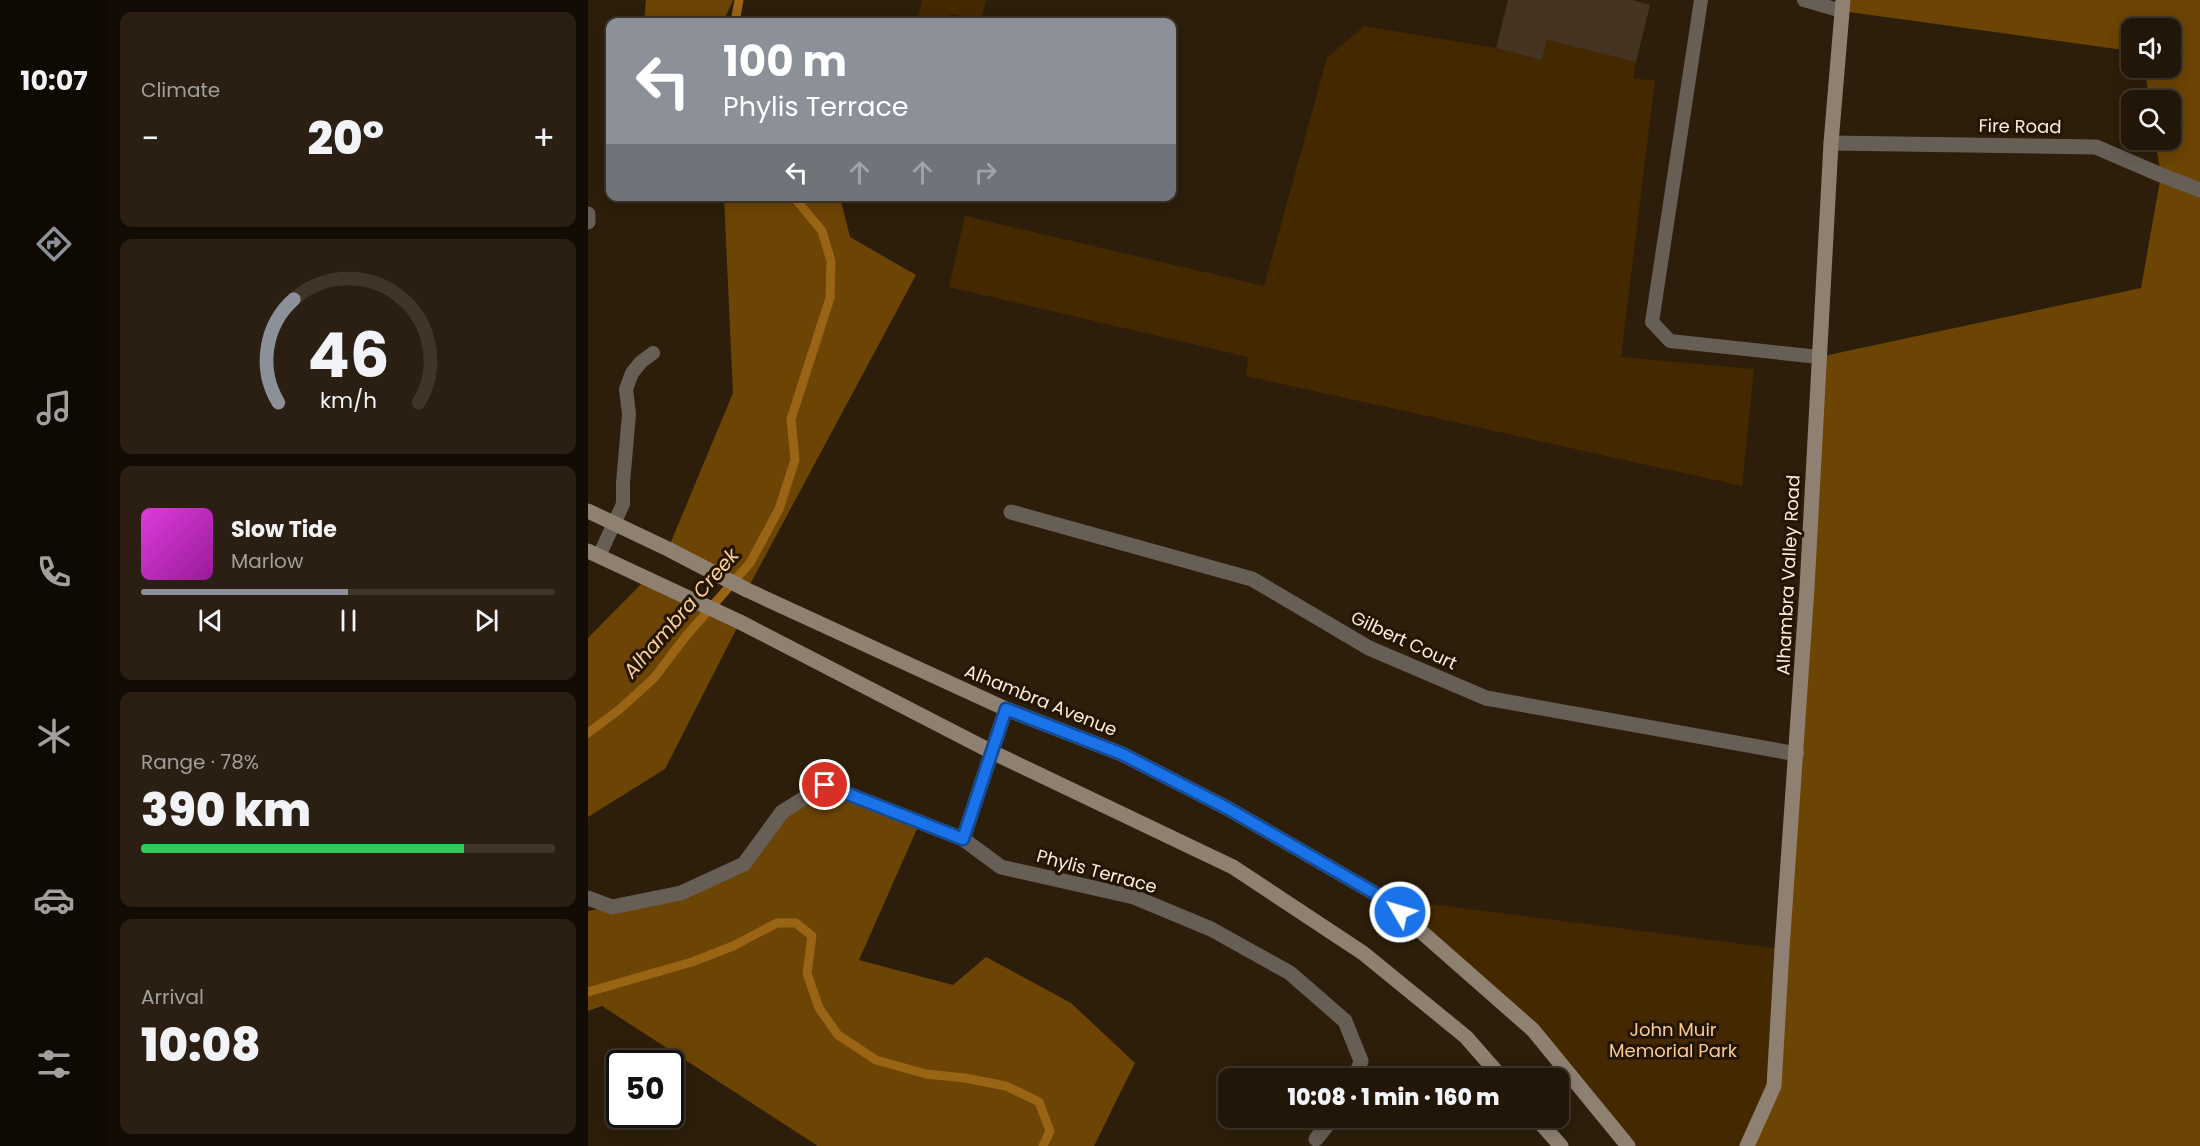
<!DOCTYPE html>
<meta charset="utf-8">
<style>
body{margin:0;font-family:Poppins,sans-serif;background:#2a1f12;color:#f1f3f6;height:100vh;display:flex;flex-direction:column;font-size:22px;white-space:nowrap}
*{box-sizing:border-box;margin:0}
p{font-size:20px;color:#a29f9c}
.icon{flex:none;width:33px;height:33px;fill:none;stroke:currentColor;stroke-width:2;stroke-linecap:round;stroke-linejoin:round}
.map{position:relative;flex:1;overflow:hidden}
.panel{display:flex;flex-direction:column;gap:12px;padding:12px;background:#130c04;width:480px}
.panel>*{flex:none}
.top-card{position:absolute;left:18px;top:18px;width:570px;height:183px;border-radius:12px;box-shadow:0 3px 15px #0003,0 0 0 2px #3f3529;background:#8c9099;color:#fff;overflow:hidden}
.buttons{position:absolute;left:1533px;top:18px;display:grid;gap:12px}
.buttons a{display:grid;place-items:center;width:60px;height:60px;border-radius:12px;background:#221608;box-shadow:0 3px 15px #0003,0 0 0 2px #3f3529;font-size:30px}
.speed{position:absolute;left:18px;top:1050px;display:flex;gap:12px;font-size:30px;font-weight:700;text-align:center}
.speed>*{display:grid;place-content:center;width:78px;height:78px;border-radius:50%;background:#221608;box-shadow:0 3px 15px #0003,0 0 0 2px #3f3529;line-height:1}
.speed .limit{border:3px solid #111;border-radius:9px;background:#fff;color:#111}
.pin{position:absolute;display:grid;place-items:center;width:51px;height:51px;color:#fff;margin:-26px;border:3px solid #fff;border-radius:50%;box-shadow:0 2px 6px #0007}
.me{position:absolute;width:66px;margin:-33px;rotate:308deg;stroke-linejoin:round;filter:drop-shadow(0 0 4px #0008)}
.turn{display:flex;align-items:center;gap:21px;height:126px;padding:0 18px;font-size:27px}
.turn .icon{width:78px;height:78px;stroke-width:2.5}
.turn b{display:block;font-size:42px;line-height:51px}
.lanes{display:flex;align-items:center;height:57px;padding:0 18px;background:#0003;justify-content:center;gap:30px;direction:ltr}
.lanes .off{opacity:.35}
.big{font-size:45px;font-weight:800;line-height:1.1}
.panel .card{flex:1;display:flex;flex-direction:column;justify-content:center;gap:9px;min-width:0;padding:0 21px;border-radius:12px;background:#2a1f12}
.panel .dial{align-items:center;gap:0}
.dial svg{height:156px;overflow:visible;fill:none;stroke:#3f3529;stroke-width:7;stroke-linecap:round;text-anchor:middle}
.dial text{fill:#f1f3f6;stroke:none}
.song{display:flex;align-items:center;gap:18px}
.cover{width:72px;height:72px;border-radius:9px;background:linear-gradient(135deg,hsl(300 70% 55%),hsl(300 70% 35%))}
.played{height:6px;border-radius:3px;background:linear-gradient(90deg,#8c9099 50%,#3f3529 50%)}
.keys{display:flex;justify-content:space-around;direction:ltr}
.heat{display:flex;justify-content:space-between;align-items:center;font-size:33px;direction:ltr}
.charge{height:9px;border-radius:4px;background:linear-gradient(90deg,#34c759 78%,#3f3529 0)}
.trip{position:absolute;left:630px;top:1068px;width:351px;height:60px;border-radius:12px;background:#221608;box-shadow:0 3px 15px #0003,0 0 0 2px #3f3529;font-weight:800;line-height:60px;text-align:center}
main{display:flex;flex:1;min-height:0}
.menu{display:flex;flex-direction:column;width:108px;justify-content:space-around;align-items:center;background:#0e0903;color:#a29f9c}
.menu .icon{width:42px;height:42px}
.menu .on{color:#8c9099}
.menu b{font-size:27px;color:#f1f3f6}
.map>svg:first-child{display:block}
.green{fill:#442800}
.forest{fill:#6c4404}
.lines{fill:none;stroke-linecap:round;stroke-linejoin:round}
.stream{stroke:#9a6415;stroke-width:9}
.building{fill:#453421}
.lane{stroke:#675e55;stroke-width:14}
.street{stroke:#675e55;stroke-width:15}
.secondary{stroke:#8e8172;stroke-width:15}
.route-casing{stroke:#114b97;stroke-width:15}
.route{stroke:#1a73e8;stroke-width:10}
.labels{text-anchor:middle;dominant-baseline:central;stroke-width:6;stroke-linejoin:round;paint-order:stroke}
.street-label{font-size:18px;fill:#f6ece0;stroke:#241503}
.park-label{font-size:18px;fill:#f8cb97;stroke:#241503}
.water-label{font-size:20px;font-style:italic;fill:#fbce99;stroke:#241503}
</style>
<main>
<nav class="menu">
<b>10:07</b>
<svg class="icon on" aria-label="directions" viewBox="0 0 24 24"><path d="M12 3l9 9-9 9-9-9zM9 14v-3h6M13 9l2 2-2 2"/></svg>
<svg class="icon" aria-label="music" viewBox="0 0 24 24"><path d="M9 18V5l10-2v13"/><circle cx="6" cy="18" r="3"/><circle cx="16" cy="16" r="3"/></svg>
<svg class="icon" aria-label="phone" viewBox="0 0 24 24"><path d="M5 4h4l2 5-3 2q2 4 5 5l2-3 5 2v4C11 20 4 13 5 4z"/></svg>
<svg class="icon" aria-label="climate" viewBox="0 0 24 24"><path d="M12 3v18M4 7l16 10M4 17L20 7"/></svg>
<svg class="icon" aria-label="car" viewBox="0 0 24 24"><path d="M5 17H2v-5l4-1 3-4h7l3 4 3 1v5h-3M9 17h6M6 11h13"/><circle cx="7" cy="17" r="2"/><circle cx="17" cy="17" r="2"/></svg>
<svg class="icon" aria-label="filters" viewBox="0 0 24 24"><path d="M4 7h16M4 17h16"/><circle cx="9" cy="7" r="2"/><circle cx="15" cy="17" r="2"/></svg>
</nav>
<section class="panel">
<div class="card"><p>Climate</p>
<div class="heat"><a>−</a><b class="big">20°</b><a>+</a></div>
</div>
<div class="card dial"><svg viewBox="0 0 100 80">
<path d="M14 69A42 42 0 1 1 86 69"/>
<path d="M14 69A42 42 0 0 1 22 16" stroke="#8c9099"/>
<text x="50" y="56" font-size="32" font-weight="700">46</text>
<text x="50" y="72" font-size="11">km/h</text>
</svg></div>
<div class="card">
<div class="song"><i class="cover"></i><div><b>Slow Tide</b><p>Marlow</p></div></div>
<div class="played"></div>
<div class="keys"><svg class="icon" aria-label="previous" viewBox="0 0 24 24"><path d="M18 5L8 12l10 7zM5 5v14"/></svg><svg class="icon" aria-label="pause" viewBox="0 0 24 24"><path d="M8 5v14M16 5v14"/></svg><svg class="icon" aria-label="next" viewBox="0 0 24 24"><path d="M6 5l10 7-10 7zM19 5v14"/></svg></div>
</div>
<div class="card"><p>Range · 78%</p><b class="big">390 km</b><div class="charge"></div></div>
<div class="card"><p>Arrival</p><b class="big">10:08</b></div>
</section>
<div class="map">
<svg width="1612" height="1146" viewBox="0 0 1612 1146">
<rect width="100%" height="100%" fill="#2d1e0b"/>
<!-- green -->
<path class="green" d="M 334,0 L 398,0 L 393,20 L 363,14 L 361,22 L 329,22 Z
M 776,26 L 908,48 L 954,60 L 959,40 L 1048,62 L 1045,79 L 1067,80 L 1033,357 L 1166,369 L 1154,486 L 658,376 L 660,357 L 361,287 L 377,216 L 676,286 L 739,58 Z
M 795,898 L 1194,949 L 1186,1086 L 1159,1146 L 1040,1146 L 945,1030 Z"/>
<!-- forest -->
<path class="forest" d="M 58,0 L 145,0 L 137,18 L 142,22 L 56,22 Z
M 1255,0 L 1612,0 L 1612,1146 L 1159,1146 L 1186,1086 L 1231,357 L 1553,288 L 1573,175 L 1567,140 L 1582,140 L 1582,100 L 1561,100 L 1557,68 L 1582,68 L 1582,28 L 1544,28 L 1543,51 L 1254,11 Z
M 136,197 L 252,197 L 262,237 L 328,275 L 159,590 L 80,549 L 145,393 Z
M 59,578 L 152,622 L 77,769 L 0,817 L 0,638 Z
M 237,785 L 332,822 L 271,960 L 365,985 L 398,957 L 483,1003 L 547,1063 L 506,1146 L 230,1146 L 14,1006 L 0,1011 L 0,911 L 93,893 L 156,864 L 194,812 Z"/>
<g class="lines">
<!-- stream -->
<path class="stream" d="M 147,22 L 151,0
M 0,733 L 32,709 L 66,678 L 98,636 L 162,563 L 191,509 L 207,460 L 203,419 L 242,298 L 243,261 L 234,231 L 205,196
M 0,992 L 104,962 L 145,946 L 189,923 L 208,923 L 224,936 L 219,973 L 231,1008 L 250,1035 L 288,1060 L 338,1074 L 377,1078 L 418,1086 L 451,1102 L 462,1131 L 455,1146"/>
</g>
<!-- building -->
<path class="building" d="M 920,0 L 1044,0 L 1062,5 L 1048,62 L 959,40 L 954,60 L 908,48 Z"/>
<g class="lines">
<!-- lane -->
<path class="lane" d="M 1113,0 L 1064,322 L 1082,341 L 1231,357
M 1216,0 L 1254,11
M 11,556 L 35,504 L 35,483 L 41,414 L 38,389 L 44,373 L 53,362 L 65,353"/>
<!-- street -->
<path class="street" d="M 1243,143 L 1508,147 L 1573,175 L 1612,190
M 0,214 L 0,222
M 423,512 L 664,579 L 781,648 L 898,698 L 1209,754
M 418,709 L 375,839 L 413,867 L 546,897 L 623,929 L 702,973 L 757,1021 L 773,1061 L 767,1078
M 0,898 L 24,907 L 93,893 L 156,864 L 194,812 L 237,785 L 375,839
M 728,1139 L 745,1118"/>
<!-- secondary -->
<path class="secondary" d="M 0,511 L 80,549 L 159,590 L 418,709 L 534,754 L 639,808 L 795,898 L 945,1030 L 1040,1146
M 0,551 L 152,622 L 404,752 L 645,867 L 775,953 L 878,1037 L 914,1078
M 948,1118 L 973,1146
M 1159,1146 L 1186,1086 L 1194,949 L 1219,588 L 1243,143 L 1255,0"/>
</g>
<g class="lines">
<defs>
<path id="route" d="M 237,785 L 375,839 L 418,709 L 534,754 L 639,808 L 795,898 L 812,912"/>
</defs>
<!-- route casing -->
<use href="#route" class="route-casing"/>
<!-- route -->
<use href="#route" class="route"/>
</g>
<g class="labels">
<!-- street labels -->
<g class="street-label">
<text transform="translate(1432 126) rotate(1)">Fire Road</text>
<text transform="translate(1200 575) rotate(-87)">Alhambra Valley Road</text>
<text transform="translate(816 640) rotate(25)">Gilbert Court</text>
<text transform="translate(453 700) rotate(22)">Alhambra Avenue</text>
<text transform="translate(509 871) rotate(15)">Phylis Terrace</text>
</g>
<!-- park labels -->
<g class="park-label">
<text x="1085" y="1029">John Muir<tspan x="1085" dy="21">Memorial Park</tspan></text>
</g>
<!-- water labels -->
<g class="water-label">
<text transform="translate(93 613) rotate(-49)">Alhambra Creek</text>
</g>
</g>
</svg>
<div class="buttons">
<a><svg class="icon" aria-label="sound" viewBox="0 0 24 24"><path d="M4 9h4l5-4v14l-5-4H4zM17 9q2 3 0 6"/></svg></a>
<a><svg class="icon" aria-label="search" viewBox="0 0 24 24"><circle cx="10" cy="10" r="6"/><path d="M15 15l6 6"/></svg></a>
</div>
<div class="speed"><div class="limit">50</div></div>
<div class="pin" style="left:237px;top:785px;background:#d93025"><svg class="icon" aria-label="arrive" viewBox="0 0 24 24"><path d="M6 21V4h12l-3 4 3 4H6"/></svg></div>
<svg class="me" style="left:812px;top:912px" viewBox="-20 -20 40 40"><circle r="17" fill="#1a73e8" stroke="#fff" stroke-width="3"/><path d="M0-11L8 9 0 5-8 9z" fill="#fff"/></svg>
<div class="trip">10:08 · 1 min · 160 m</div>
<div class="top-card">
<div class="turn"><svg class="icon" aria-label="left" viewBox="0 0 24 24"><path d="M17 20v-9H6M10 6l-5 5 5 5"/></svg><div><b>100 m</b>Phylis Terrace</div></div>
<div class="lanes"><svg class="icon" aria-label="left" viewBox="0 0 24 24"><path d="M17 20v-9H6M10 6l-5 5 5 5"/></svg><svg class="icon off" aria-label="ahead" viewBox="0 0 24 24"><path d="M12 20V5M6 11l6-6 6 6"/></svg><svg class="icon off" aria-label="ahead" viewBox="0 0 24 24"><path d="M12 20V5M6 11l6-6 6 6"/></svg><svg class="icon off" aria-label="right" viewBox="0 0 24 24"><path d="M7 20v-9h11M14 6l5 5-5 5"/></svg></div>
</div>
</div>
</main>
